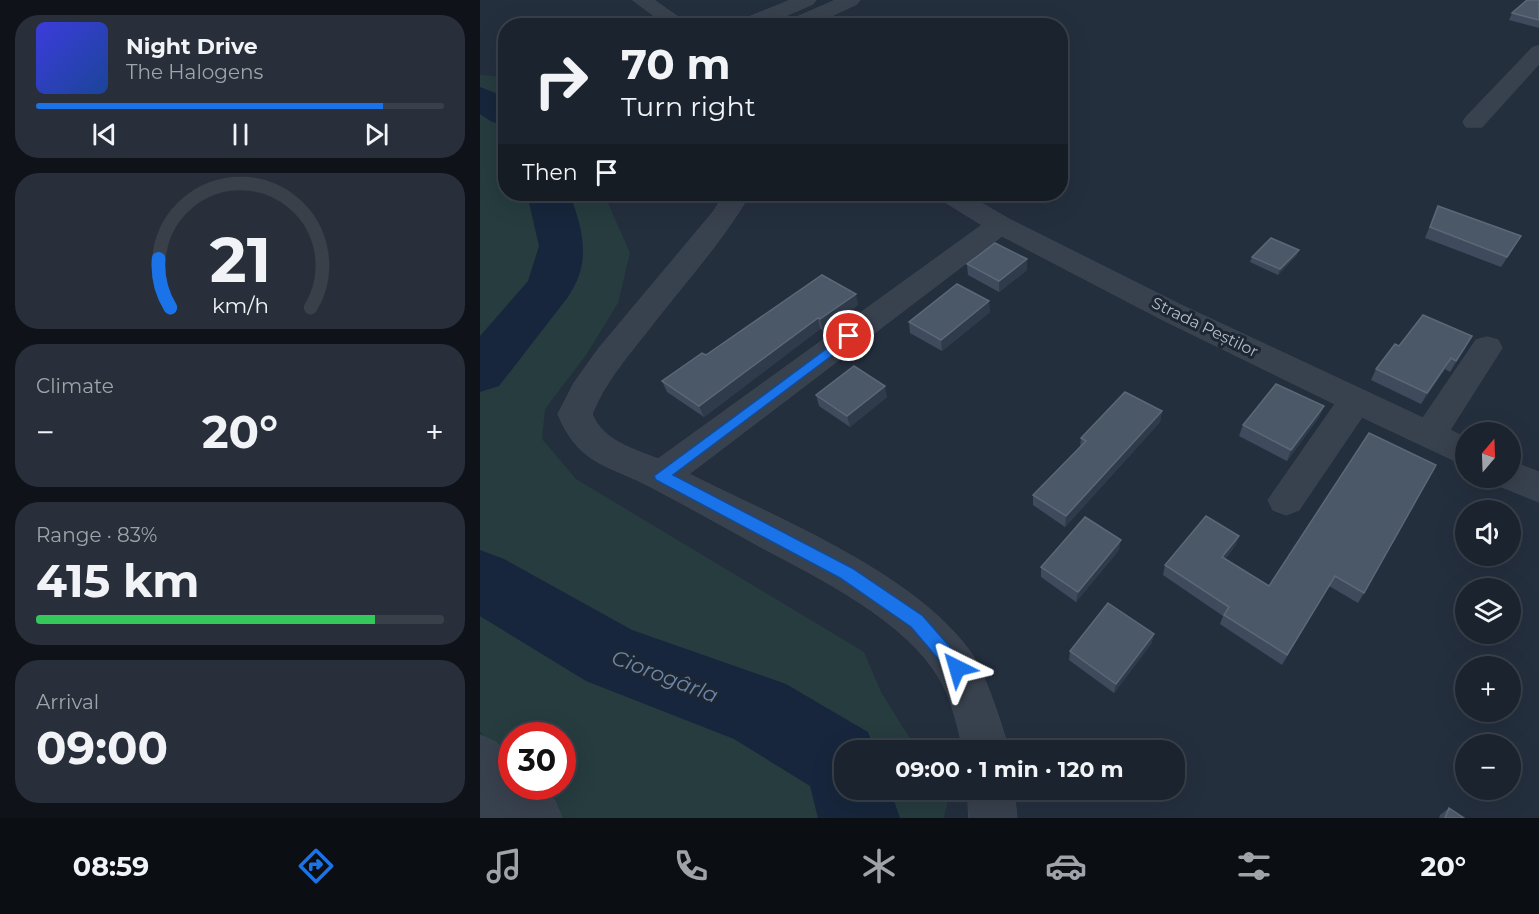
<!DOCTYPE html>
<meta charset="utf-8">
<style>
body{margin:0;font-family:Montserrat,sans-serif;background:#282f3a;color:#f1f3f6;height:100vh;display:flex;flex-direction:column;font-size:22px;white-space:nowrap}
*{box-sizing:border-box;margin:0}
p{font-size:20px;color:#a0a4aa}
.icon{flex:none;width:33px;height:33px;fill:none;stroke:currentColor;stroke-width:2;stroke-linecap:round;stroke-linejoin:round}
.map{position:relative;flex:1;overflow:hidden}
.details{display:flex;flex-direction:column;gap:15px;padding:15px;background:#0f1319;width:480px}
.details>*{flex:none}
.banner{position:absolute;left:18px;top:18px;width:570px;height:183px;border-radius:24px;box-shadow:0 6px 24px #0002,0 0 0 2px #39404a;background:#1b232e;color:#f1f3f6;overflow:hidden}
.needle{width:39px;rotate:19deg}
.tools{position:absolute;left:975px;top:422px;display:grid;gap:12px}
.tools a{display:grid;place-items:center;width:66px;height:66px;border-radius:50%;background:#1b232e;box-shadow:0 6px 24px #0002,0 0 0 2px #39404a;font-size:30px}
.speed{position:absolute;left:18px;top:722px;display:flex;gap:12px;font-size:30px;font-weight:700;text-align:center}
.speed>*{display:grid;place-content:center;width:78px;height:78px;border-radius:50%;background:#1b232e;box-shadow:0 6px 24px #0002,0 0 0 2px #39404a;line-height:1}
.speed .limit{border:9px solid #d22;background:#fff;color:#111}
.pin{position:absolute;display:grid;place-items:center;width:51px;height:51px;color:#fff;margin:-26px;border:3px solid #fff;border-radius:50%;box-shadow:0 2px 6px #0007}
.me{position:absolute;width:66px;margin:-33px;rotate:320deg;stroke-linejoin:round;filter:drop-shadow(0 0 4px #0008)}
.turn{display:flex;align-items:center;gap:21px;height:126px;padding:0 24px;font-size:27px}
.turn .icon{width:78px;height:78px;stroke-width:2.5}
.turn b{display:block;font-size:42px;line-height:51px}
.then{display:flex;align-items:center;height:57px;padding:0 24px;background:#0003;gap:12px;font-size:22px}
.big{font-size:45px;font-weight:700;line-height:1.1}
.details .tile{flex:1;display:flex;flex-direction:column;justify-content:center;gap:9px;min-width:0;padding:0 21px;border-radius:24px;background:#282f3a}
.details .dial{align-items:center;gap:0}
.dial svg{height:156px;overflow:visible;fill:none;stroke:#39404a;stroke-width:7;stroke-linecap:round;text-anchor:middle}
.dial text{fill:#f1f3f6;stroke:none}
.song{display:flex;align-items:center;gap:18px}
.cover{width:72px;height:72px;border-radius:9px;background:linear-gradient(135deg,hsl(240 70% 55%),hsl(220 70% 35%))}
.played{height:6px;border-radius:3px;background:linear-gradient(90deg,#1a73e8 85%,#39404a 85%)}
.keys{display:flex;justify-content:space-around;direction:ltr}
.heat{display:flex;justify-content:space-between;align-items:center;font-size:33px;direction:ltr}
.charge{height:9px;border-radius:4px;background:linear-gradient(90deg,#34c759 83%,#39404a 0)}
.trip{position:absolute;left:354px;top:740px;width:351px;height:60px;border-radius:24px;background:#1b232e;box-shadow:0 6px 24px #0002,0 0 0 2px #39404a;font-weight:700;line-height:60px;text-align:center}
.menu{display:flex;height:96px;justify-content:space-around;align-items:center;background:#0b0e12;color:#a0a4aa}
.menu .icon{width:42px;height:42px}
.menu .current{color:#1a73e8}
.menu b{font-size:27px;color:#f1f3f6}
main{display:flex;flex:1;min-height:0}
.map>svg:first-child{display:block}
.green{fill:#263c3f}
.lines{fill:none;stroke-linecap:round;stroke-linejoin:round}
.river{fill:#17263c;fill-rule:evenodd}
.minor-casing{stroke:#414a57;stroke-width:1}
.minor{fill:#38414e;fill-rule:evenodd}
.wall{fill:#3f4b5c}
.shaded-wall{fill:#2f3b4b}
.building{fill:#4b5868;stroke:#5c6777;stroke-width:1.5}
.route{fill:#1a73e8;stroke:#114b97;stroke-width:1.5}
.labels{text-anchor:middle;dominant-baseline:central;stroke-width:6;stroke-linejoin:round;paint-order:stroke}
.street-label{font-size:16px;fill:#b4bcc9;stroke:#1d2633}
.near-water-label{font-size:21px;font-style:italic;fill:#6d86a8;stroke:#1d2633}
</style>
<main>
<section class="details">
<div class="tile">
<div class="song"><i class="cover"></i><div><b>Night Drive</b><p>The Halogens</p></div></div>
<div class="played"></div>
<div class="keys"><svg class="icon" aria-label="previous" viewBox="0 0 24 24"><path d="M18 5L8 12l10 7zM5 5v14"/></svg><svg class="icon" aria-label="pause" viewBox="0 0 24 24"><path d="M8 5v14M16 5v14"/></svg><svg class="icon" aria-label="next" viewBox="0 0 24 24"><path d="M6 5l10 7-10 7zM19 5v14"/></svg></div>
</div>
<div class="tile dial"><svg viewBox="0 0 100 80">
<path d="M14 69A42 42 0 1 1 86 69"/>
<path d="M14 69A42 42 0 0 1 8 44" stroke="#1a73e8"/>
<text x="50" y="56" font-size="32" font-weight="700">21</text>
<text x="50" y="72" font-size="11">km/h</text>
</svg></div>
<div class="tile"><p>Climate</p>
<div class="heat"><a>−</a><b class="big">20°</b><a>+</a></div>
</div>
<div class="tile"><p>Range · 83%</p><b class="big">415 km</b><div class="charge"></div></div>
<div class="tile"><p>Arrival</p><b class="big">09:00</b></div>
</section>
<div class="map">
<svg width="1059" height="818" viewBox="0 0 1059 818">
<rect width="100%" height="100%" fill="#242f3e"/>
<!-- green -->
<path class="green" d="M 0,75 L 25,77 L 26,194 L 124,194 L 150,253 L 138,303 L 106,355 L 65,409 L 62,439 L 96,479 L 384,652 L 401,692 L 437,750 L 364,750 L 364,789 L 461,789 L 468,800 L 464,818 L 59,818 L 57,786 L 82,786 L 82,735 L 32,735 L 31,762 L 0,732 Z"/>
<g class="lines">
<!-- river -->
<path class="river" d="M 0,87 L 26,97 L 26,125 L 12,122 L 0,114 Z
M 47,194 L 90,194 C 103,232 112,261 88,297 L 19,386 L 0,392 L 0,336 L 48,281 L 59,246 Z
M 0,550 L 24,559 L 152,630 L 306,684 L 388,732 L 395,750 L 364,750 L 364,789 L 410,789 L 420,818 L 338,818 L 330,786 L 254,739 L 106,681 L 0,616 Z"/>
<defs>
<path id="minor" d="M 153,0 L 174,0 L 211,26 L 188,26 Z
M 311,0 L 336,0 L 333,4 L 282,26 L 255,26 L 257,22 Z
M 356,0 L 380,0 L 377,4 L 330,26 L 304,26 L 306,22 Z
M 1059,46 L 1059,64 L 1002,127 L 986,127 L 983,122 L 986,117 L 1052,48 Z
M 245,194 L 270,194 C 241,244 200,288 165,334 C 145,359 124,384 112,414 C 123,441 153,449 178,459 L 502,225 L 460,199 L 457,194 L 486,194 L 529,219 L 701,305 L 943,418 L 996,340 L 1007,337 L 1018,340 L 1022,348 L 970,430 L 986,438 L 986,466 L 882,417 L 819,510 L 806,515 L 793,510 L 788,500 L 855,404 L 681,319 L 522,236 L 209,474 C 296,518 435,573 491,653 C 505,672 522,726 529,750 L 483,750 C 478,727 472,701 461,681 C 426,620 339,578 279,546 C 243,526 207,506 171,487 C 127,464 99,465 78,414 L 94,383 L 119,348 L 233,212 Z
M 1030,461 L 1059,472 L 1059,502 L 1017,485 L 1013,477 L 1030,477 Z
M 0,735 L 16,742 L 32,757 L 32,786 L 60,786 L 75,801 L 82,818 L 0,818 Z
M 488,789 L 534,789 L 537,818 L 489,818 Z"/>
</defs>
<!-- minor casing -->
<use href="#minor" class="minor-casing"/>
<!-- minor -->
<use href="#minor" class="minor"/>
</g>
<!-- wall -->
<path class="wall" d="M 1059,0 L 1059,28 L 1029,20 L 1032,13 Z
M 958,206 L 1034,247 L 1021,267 L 945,238 Z
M 817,255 L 798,275 L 770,262 L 772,257 Z
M 487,264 L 547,270 L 519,292 L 488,275 Z
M 378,305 L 343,330 L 340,329 L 224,417 L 187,392 L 182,381 L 226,355 Z
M 510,312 L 462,351 L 430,333 L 429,322 Z
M 919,346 L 986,347 L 970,372 L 965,369 L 941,404 L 891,380 L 896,369 Z
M 336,395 L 407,397 L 370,427 L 339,406 Z
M 844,406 L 839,417 L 807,461 L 759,436 L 763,425 Z
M 682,411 L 680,422 L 585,527 L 553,505 L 553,495 L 600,447 L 601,438 Z
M 889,433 L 884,593 L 878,603 L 849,586 L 802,665 L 740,624 L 743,616 L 683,575 L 685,565 L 759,536 L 755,546 L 745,559 L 789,586 Z
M 639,550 L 596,602 L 561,577 L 561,567 Z
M 674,634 L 671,644 L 634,693 L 589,660 L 590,651 Z
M 969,808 L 984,818 L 959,818 L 960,815 Z"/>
<!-- shaded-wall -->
<path class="shaded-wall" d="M 819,250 L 817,255 L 798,275 L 800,269 Z
M 547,259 L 547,270 L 519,292 L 519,281 Z
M 376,294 L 378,305 L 343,330 L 340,319 Z
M 509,301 L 510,312 L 462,351 L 461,340 Z
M 338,318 L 340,329 L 224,417 L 219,406 Z
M 992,336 L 986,347 L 970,372 L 976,361 Z
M 971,358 L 965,369 L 941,404 L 947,393 Z
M 405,386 L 407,397 L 370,427 L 367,416 Z
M 844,406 L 839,417 L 807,461 L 811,450 Z
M 682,411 L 680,422 L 585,527 L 586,516 Z
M 759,536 L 755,546 L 738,567 L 742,557 Z
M 641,540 L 639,550 L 596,602 L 598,592 Z
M 674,634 L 671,644 L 634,693 L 636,684 Z"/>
<!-- building -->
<path class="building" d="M 1047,0 L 1059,0 L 1059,20 L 1032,13 Z
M 958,206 L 1041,236 L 1027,257 L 950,227 Z
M 791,238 L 819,250 L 800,269 L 772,257 Z
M 515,243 L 547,259 L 519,281 L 487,264 Z
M 342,275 L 376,294 L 340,319 L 338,318 L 219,406 L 182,381 L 222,353 L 226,355 Z
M 477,284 L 509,301 L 461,340 L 429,322 Z
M 943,315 L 992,336 L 976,361 L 971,358 L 947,393 L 896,369 L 915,344 L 919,346 Z
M 374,366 L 405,386 L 367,416 L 336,395 Z
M 796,384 L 844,406 L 811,450 L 763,425 Z
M 645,392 L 682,411 L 586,516 L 553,495 L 606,441 L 601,438 Z
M 889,433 L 956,465 L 884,593 L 855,576 L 807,655 L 744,615 L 749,607 L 685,565 L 726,516 L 759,536 L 742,557 L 789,586 Z
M 605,517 L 641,540 L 598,592 L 561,567 Z
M 628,603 L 674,634 L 636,684 L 590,651 Z
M 969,808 L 984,818 L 965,818 Z"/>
<!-- route -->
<path class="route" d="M 369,332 L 376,336 L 374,339 L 193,475 L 372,568 L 443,616 L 483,662 L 486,668 L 483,674 L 477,676 L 471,674 L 431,627 L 360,578 L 176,480 L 174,476 Z"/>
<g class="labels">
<!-- street labels -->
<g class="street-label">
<text transform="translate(725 327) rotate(26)">Strada Peștilor</text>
</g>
<!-- near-water labels -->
<g class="near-water-label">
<text transform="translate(185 676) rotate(21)">Ciorogârla</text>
</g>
</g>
</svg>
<div class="tools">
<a><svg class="needle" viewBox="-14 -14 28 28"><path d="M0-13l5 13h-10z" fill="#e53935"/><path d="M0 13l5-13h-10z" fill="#a0a4aa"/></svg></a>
<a><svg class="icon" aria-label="sound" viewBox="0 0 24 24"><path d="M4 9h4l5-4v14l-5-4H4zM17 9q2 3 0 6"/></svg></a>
<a><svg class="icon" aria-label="layers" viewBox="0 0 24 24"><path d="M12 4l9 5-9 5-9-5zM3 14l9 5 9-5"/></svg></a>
<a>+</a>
<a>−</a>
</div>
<div class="speed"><div class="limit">30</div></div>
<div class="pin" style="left:369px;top:336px;background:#d93025"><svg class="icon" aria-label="arrive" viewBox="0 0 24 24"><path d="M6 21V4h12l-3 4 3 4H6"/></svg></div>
<svg class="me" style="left:477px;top:668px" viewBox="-20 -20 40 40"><path d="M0-17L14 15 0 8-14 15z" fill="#1a73e8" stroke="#fff" stroke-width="4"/></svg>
<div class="trip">09:00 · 1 min · 120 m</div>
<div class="banner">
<div class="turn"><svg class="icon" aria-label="right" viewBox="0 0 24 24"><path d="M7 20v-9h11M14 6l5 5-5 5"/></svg><div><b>70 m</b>Turn right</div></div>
<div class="then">Then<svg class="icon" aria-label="arrive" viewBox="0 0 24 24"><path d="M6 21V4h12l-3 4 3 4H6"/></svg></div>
</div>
</div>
</main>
<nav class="menu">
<b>08:59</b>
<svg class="icon current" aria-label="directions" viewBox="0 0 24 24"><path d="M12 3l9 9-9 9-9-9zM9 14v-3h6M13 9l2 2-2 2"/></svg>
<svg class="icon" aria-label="music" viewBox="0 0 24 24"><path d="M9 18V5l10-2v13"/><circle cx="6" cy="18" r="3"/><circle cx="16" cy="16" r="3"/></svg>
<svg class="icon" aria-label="phone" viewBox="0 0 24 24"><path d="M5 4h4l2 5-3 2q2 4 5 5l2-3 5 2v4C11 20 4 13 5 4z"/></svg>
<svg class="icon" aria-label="climate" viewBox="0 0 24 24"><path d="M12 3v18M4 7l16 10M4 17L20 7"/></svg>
<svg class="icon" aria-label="car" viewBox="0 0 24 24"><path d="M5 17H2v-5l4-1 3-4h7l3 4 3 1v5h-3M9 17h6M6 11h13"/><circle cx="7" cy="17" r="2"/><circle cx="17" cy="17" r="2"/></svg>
<svg class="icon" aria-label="filters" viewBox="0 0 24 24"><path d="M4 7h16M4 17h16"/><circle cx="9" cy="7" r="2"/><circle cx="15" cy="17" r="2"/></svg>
<b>20°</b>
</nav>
